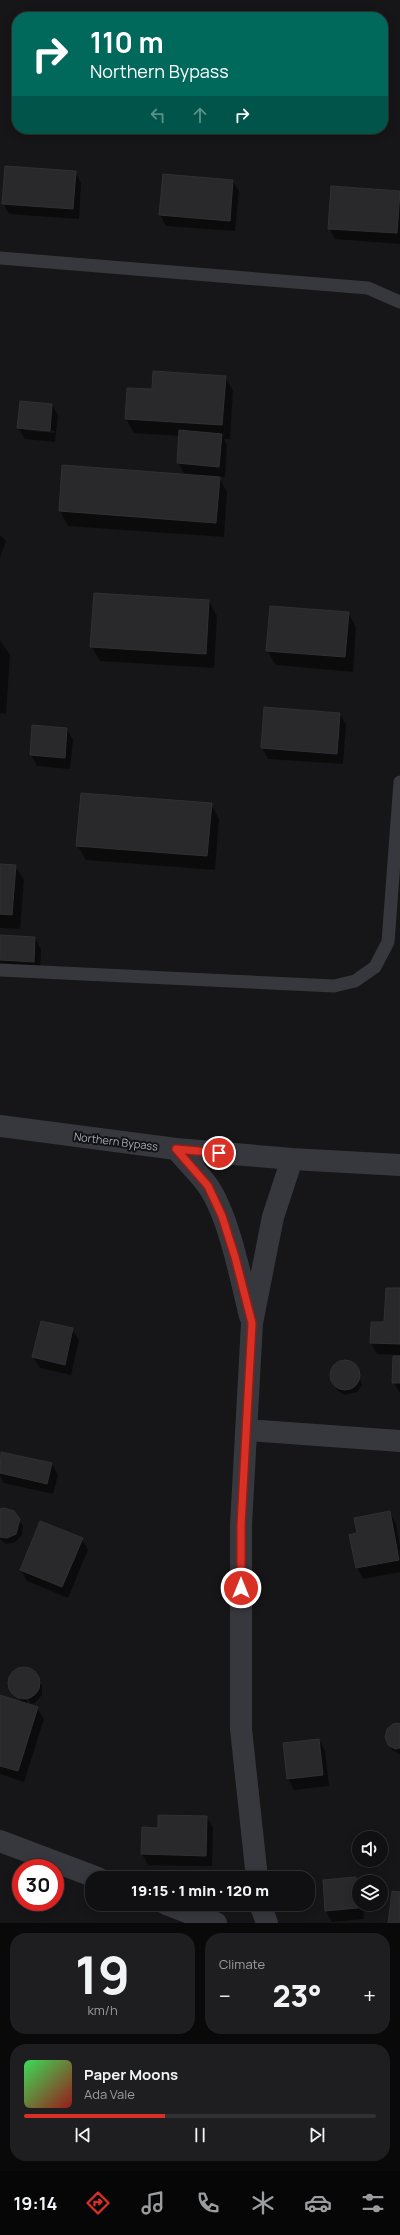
<!DOCTYPE html>
<meta charset="utf-8">
<style>
body{margin:0;font-family:Manrope,sans-serif;background:#1e1e20;color:#f1f3f6;height:100vh;display:flex;flex-direction:column;font-size:15px;white-space:nowrap}
*{box-sizing:border-box;margin:0}
p{font-size:13px;color:#9c9d9f}
.icon{flex:none;width:22px;height:22px;fill:none;stroke:currentColor;stroke-width:2;stroke-linecap:round;stroke-linejoin:round}
.map{position:relative;height:1923px;overflow:hidden}
.drawer{display:flex;flex-direction:column;gap:10px;padding:10px;background:#09090a;flex:1}
.drawer>*{flex:none}
.guide{position:absolute;left:12px;top:12px;width:376px;height:122px;border-radius:16px;box-shadow:0 2px 10px #0003,0 0 0 1px #303032;background:#00695c;color:#fff;overflow:hidden}
.fabs{position:absolute;left:352px;top:1831px;display:grid;gap:8px}
.fabs a{display:grid;place-items:center;width:36px;height:36px;border-radius:50%;background:#101012;box-shadow:0 2px 10px #0003,0 0 0 1px #303032;font-size:20px}
.speed{position:absolute;left:12px;top:1859px;display:flex;gap:8px;font-size:20px;font-weight:700;text-align:center}
.speed>*{display:grid;place-content:center;width:52px;height:52px;border-radius:50%;background:#101012;box-shadow:0 2px 10px #0003,0 0 0 1px #303032;line-height:1}
.speed .limit{border:6px solid #d22;background:#fff;color:#111}
.pin{position:absolute;display:grid;place-items:center;width:34px;height:34px;color:#fff;margin:-17px;border:2px solid #fff;border-radius:50%;box-shadow:0 1px 4px #0007}
.me{position:absolute;width:44px;margin:-22px;rotate:0deg;stroke-linejoin:round;filter:drop-shadow(0 0 3px #0008)}
.turn{display:flex;align-items:center;gap:14px;height:84px;padding:0 12px;font-size:18px}
.turn .icon{width:52px;height:52px;stroke-width:2.5}
.turn b{display:block;font-size:28px;line-height:34px}
.lanes{display:flex;align-items:center;height:38px;padding:0 12px;background:#0003;justify-content:center;gap:20px;direction:ltr}
.lanes .off{opacity:.35}
.big{font-size:30px;font-weight:800;line-height:1.1}
.drawer .widget{flex:1;display:flex;flex-direction:column;justify-content:center;gap:6px;min-width:0;padding:0 14px;border-radius:16px;background:#1e1e20}
.drawer .dial{align-items:center;gap:0}
.dial b{font-size:52px;line-height:1}
.song{display:flex;align-items:center;gap:12px}
.cover{width:48px;height:48px;border-radius:6px;background:linear-gradient(135deg,hsl(130 70% 55%),hsl(0 70% 35%))}
.played{height:4px;border-radius:2px;background:linear-gradient(90deg,#d93025 40%,#303032 40%)}
.keys{display:flex;justify-content:space-around;direction:ltr}
.heat{display:flex;justify-content:space-between;align-items:center;font-size:22px;direction:ltr}
.drawer .tiles{flex:1;display:grid;gap:10px;grid-template-columns:1fr 1fr}
.widget:last-child{grid-column:span 2}
.trip{position:absolute;left:85px;top:1871px;width:230px;height:40px;border-radius:16px;background:#101012;box-shadow:0 2px 10px #0003,0 0 0 1px #303032;font-weight:800;line-height:40px;text-align:center}
.menu{display:flex;height:64px;justify-content:space-around;align-items:center;background:#060607;color:#9c9d9f}
.menu .icon{width:28px;height:28px}
.menu .current{color:#d93025}
.menu b{font-size:18px;color:#f1f3f6}
.map>svg:first-child{display:block}
.shadow{fill:#0007;fill-rule:evenodd}
.building{fill:#29292c;stroke:#303034}
.lines{fill:none;stroke-linecap:round;stroke-linejoin:round}
.lane{stroke:#37383d;stroke-width:13}
.street{stroke:#37383d;stroke-width:22}
.route-casing{stroke:#8d1f18;stroke-width:10}
.route{stroke:#d93025;stroke-width:7}
.labels{text-anchor:middle;dominant-baseline:central;stroke-width:4;stroke-linejoin:round;paint-order:stroke}
.street-label{font-size:11px;fill:#a8adb8;stroke:#111113}
</style>
<div class="map">
<svg width="400" height="1923" viewBox="0 0 400 1923">
<rect width="100%" height="100%" fill="#161618"/>
<!-- shadow -->
<path class="shadow" d="M 75,172 L 81,183 L 79,219 L 9,214 L 3,203 Z
M 232,180 L 239,191 L 235,231 L 166,226 L 160,215 Z
M 400,192 L 400,244 L 335,239 L 329,228 Z
M 225,377 L 233,391 L 230,439 L 224,439 L 227,445 L 225,477 L 219,477 L 227,492 L 224,537 L 68,526 L 60,511 L 63,466 L 185,475 L 178,463 L 180,436 L 134,433 L 126,419 Z
M 52,405 L 58,415 L 55,442 L 25,439 L 18,428 ZM 24,428 L 55,431 L 54,433 L 24,430 Z
M 0,535 L 6,541 L 0,558 Z
M 209,601 L 217,616 L 214,668 L 100,661 L 91,646 Z
M 348,613 L 356,627 L 353,672 L 276,665 L 267,651 Z
M 0,640 L 10,655 L 6,714 L 0,713 Z
M 340,714 L 346,725 L 343,764 L 268,759 L 262,748 Z
M 67,729 L 73,740 L 70,769 L 37,766 L 31,755 Z
M 211,804 L 219,819 L 215,870 L 86,860 L 77,845 Z
M 0,865 L 15,866 L 24,880 L 20,929 L 0,928 Z
M 0,936 L 35,938 L 41,949 L 40,973 L 0,970 Z
M 400,1289 L 400,1355 L 377,1354 L 371,1343 L 385,1323 Z
M 72,1329 L 79,1340 L 71,1375 L 40,1368 L 33,1357 Z
M 400,1357 L 400,1393 L 393,1382 Z
M 347,1362 L 355,1366 L 362,1385 L 357,1392 L 344,1395 L 337,1390 L 331,1375 L 338,1363 Z
M 2,1453 L 52,1464 L 58,1475 L 53,1494 L 4,1483 L 0,1476 Z
M 0,1510 L 19,1520 L 23,1526 L 22,1535 L 15,1542 L 6,1544 L 0,1539 Z
M 389,1512 L 396,1523 L 400,1547 L 400,1572 L 363,1579 L 357,1568 L 350,1535 L 358,1534 Z
M 82,1539 L 88,1550 L 68,1598 L 27,1581 L 21,1570 Z
M 23,1669 L 32,1671 L 42,1685 L 42,1695 L 35,1703 L 31,1704 L 25,1694 L 23,1695 L 29,1705 L 37,1708 L 44,1719 L 24,1782 L 0,1774 L 0,1696 L 20,1702 L 21,1700 L 14,1692 L 13,1693 L 10,1684 L 14,1672 Z
M 400,1725 L 400,1754 L 399,1754 L 392,1750 L 387,1740 Z
M 319,1740 L 325,1751 L 329,1786 L 294,1790 L 288,1779 Z
M 207,1817 L 213,1828 L 212,1866 L 148,1865 L 142,1854 L 158,1829 Z
M 355,1878 L 359,1885 L 359,1904 L 363,1904 L 364,1919 L 332,1922 L 326,1911 L 324,1881 Z"/>
<!-- building -->
<path class="building" d="M 5,166 L 76,171 L 73,209 L 2,204 Z
M 163,174 L 233,180 L 230,221 L 159,215 Z
M 331,186 L 400,191 L 397,233 L 328,229 Z
M 153,371 L 226,376 L 222,425 L 125,419 L 127,388 L 152,389 Z
M 20,401 L 52,404 L 50,431 L 17,428 Z
M 179,430 L 222,434 L 219,467 L 177,463 Z
M 62,465 L 220,477 L 216,523 L 59,511 Z
M 94,593 L 209,600 L 206,654 L 90,647 Z
M 270,606 L 349,612 L 345,657 L 266,651 Z
M 264,707 L 340,713 L 337,754 L 261,748 Z
M 32,725 L 67,728 L 65,758 L 30,755 Z
M 81,793 L 212,803 L 207,856 L 76,846 Z
M 0,864 L 16,865 L 12,915 L 0,914 Z
M 0,935 L 35,937 L 34,962 L 0,960 Z
M 386,1288 L 400,1288 L 400,1344 L 370,1343 L 371,1322 L 384,1322 Z
M 41,1321 L 73,1328 L 65,1365 L 32,1357 Z
M 393,1356 L 400,1356 L 400,1383 L 392,1383 Z
M330 1375a15 15 0 1 1 30 0a15 15 0 1 1-30 0Z
M 1,1452 L 52,1463 L 47,1484 L 0,1473 Z
M 4,1508 L 14,1511 L 20,1519 L 16,1534 L 7,1538 L 0,1537 L 0,1509 Z
M 390,1511 L 399,1560 L 356,1568 L 349,1535 L 357,1533 L 354,1518 Z
M 40,1521 L 83,1538 L 62,1587 L 20,1570 Z
M8 1683a16 16 0 1 1 32 0a16 16 0 1 1-32 0Z
M 0,1695 L 38,1707 L 18,1771 L 0,1766 Z
M 398,1723 L 400,1724 L 400,1748 L 395,1749 L 388,1745 L 385,1737 L 387,1729 L 393,1724 Z
M 319,1739 L 323,1775 L 287,1779 L 283,1743 Z
M 158,1815 L 207,1816 L 206,1856 L 141,1854 L 142,1827 L 158,1828 Z
M 356,1877 L 358,1908 L 325,1911 L 323,1880 Z
M 392,1891 L 400,1892 L 400,1923 L 388,1923 Z"/>
<g class="lines">
<!-- lane -->
<path class="lane" d="M 0,258 L 368,288 L 400,302
M 0,970 L 334,986 L 355,981 L 375,967 L 388,942 L 400,782"/>
<!-- street -->
<path class="street" d="M 0,1126 L 176,1149 L 292,1159 L 400,1165
M 176,1149 C 186,1161 199,1173 208,1186 C 229,1216 241,1280 250,1316
M 246,1430 L 400,1441
M 0,1841 L 98,1878
M 257,1878 L 241,1729 L 241,1525 L 252,1323 L 273,1217 L 292,1159
M 166,1904 L 216,1923
M 260,1904 L 267,1923"/>
</g>
<g class="lines">
<defs>
<path id="route" d="M 219,1153 L 176,1149 L 208,1186 L 222,1216 L 235,1257 L 252,1323 L 241,1525 L 241,1588"/>
</defs>
<!-- route casing -->
<use href="#route" class="route-casing"/>
<!-- route -->
<use href="#route" class="route"/>
</g>
<g class="labels">
<!-- street labels -->
<g class="street-label">
<text transform="translate(116 1141) rotate(7)">Northern Bypass</text>
</g>
</g>
</svg>
<div class="fabs">
<a><svg class="icon" aria-label="sound" viewBox="0 0 24 24"><path d="M4 9h4l5-4v14l-5-4H4zM17 9q2 3 0 6"/></svg></a>
<a><svg class="icon" aria-label="layers" viewBox="0 0 24 24"><path d="M12 4l9 5-9 5-9-5zM3 14l9 5 9-5"/></svg></a>
</div>
<div class="speed"><div class="limit">30</div></div>
<div class="pin" style="left:219px;top:1153px;background:#d93025"><svg class="icon" aria-label="arrive" viewBox="0 0 24 24"><path d="M6 21V4h12l-3 4 3 4H6"/></svg></div>
<svg class="me" style="left:241px;top:1588px" viewBox="-20 -20 40 40"><circle r="17" fill="#d93025" stroke="#fff" stroke-width="3"/><path d="M0-11L8 9 0 5-8 9z" fill="#fff"/></svg>
<div class="trip">19:15 · 1 min · 120 m</div>
<div class="guide">
<div class="turn"><svg class="icon" aria-label="right" viewBox="0 0 24 24"><path d="M7 20v-9h11M14 6l5 5-5 5"/></svg><div><b>110 m</b>Northern Bypass</div></div>
<div class="lanes"><svg class="icon off" aria-label="left" viewBox="0 0 24 24"><path d="M17 20v-9H6M10 6l-5 5 5 5"/></svg><svg class="icon off" aria-label="ahead" viewBox="0 0 24 24"><path d="M12 20V5M6 11l6-6 6 6"/></svg><svg class="icon" aria-label="right" viewBox="0 0 24 24"><path d="M7 20v-9h11M14 6l5 5-5 5"/></svg></div>
</div>
</div>
<section class="drawer">
<div class="tiles">
<div class="widget dial"><b>19</b><p>km/h</p></div>
<div class="widget"><p>Climate</p>
<div class="heat"><a>−</a><b class="big">23°</b><a>+</a></div>
</div>
<div class="widget">
<div class="song"><i class="cover"></i><div><b>Paper Moons</b><p>Ada Vale</p></div></div>
<div class="played"></div>
<div class="keys"><svg class="icon" aria-label="previous" viewBox="0 0 24 24"><path d="M18 5L8 12l10 7zM5 5v14"/></svg><svg class="icon" aria-label="pause" viewBox="0 0 24 24"><path d="M8 5v14M16 5v14"/></svg><svg class="icon" aria-label="next" viewBox="0 0 24 24"><path d="M6 5l10 7-10 7zM19 5v14"/></svg></div>
</div>
</div>
</section>
<nav class="menu">
<b>19:14</b>
<svg class="icon current" aria-label="directions" viewBox="0 0 24 24"><path d="M12 3l9 9-9 9-9-9zM9 14v-3h6M13 9l2 2-2 2"/></svg>
<svg class="icon" aria-label="music" viewBox="0 0 24 24"><path d="M9 18V5l10-2v13"/><circle cx="6" cy="18" r="3"/><circle cx="16" cy="16" r="3"/></svg>
<svg class="icon" aria-label="phone" viewBox="0 0 24 24"><path d="M5 4h4l2 5-3 2q2 4 5 5l2-3 5 2v4C11 20 4 13 5 4z"/></svg>
<svg class="icon" aria-label="climate" viewBox="0 0 24 24"><path d="M12 3v18M4 7l16 10M4 17L20 7"/></svg>
<svg class="icon" aria-label="car" viewBox="0 0 24 24"><path d="M5 17H2v-5l4-1 3-4h7l3 4 3 1v5h-3M9 17h6M6 11h13"/><circle cx="7" cy="17" r="2"/><circle cx="17" cy="17" r="2"/></svg>
<svg class="icon" aria-label="filters" viewBox="0 0 24 24"><path d="M4 7h16M4 17h16"/><circle cx="9" cy="7" r="2"/><circle cx="15" cy="17" r="2"/></svg>
</nav>
